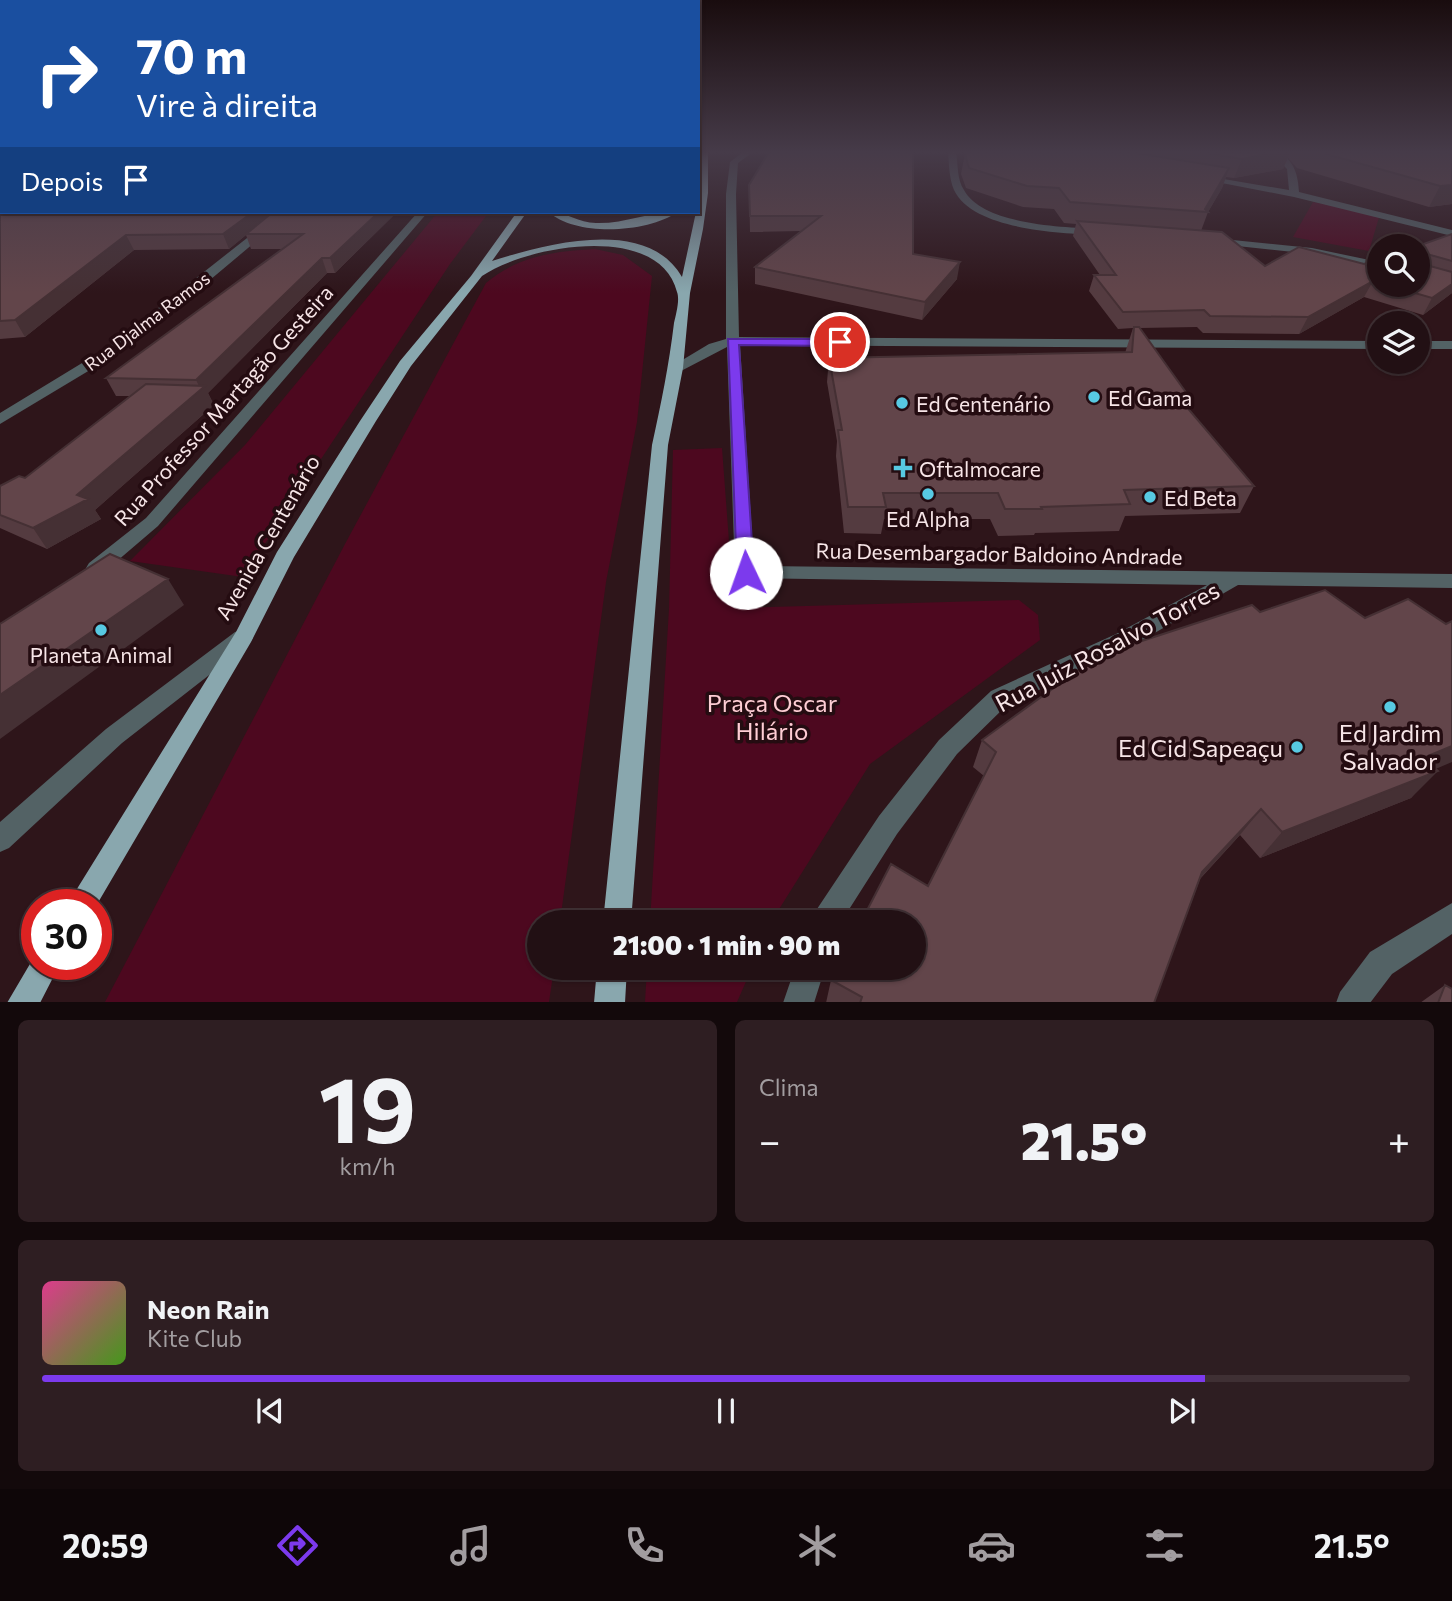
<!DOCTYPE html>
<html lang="pt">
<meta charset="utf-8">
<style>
body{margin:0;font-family:Commissioner,sans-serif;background:#2e1e22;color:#f1f3f6;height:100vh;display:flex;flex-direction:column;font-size:26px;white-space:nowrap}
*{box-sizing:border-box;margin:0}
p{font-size:23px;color:#a29da0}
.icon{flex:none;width:38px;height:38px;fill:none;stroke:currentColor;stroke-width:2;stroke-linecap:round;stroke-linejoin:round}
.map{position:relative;height:1002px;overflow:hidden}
.details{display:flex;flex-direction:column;gap:18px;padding:18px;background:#13090b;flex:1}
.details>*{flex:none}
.banner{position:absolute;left:0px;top:0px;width:700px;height:214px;box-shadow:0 2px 5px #0004,0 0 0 2px #3f3034;background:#1a4fa0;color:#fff;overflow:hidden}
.controls{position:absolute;left:1367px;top:234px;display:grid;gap:14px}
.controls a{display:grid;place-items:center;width:63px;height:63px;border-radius:50%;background:#221014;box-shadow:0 2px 5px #0004,0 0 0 2px #3f3034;font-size:35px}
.speed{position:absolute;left:21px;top:889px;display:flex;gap:14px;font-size:35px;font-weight:700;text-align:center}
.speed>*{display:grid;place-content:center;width:91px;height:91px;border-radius:50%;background:#221014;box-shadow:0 2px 5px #0004,0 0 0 2px #3f3034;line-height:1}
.speed .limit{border:10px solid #d22;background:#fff;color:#111}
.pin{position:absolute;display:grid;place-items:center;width:60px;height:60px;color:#fff;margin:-30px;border:4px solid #fff;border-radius:50%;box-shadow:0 2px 7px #0007}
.me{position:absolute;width:77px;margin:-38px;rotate:357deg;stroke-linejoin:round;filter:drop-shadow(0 0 5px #0008)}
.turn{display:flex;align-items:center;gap:24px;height:147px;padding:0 21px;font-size:32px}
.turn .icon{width:91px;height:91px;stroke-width:2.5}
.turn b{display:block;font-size:49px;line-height:60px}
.then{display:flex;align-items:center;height:66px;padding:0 21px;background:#0003;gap:14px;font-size:26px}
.big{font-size:52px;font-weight:800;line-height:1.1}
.details .card{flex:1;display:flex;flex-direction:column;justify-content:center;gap:10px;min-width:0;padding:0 24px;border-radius:10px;background:#2e1e22}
.details .dial{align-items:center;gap:0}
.dial b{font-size:91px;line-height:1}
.song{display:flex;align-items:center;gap:21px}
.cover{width:84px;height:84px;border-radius:10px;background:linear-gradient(135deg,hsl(330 70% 55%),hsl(100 70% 35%))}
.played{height:7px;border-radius:4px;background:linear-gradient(90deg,#7c3aed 85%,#3f3034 85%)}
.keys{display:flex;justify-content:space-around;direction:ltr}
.heat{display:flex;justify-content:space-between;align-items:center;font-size:38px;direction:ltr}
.details .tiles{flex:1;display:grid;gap:18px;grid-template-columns:1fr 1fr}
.card:last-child{grid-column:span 2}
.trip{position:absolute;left:527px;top:910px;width:399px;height:70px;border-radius:35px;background:#221014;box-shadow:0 2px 5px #0004,0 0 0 2px #3f3034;font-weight:800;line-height:70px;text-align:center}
.menu{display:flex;height:112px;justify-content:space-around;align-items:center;background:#0e0608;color:#a29da0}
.menu .icon{width:49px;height:49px}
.menu .active{color:#7c3aed}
.menu b{font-size:32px;color:#f1f3f6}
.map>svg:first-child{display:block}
.green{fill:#4d081f}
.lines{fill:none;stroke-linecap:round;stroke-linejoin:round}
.street{fill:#536265;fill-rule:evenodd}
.primary{fill:#89a7ae;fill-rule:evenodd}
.wall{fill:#543b40}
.shaded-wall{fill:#453034}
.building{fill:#62454a;stroke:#453034;stroke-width:2}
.route{fill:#7c3aed;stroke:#51269a;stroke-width:2}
.poi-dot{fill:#57c9e2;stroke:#240c11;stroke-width:2.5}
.labels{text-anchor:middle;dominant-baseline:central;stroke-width:7;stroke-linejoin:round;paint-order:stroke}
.far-street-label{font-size:18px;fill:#f7e5e7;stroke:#240c11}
.poi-label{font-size:21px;fill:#f7e5e7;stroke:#240c11;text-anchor:start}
.street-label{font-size:21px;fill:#f7e5e7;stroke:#240c11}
.near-street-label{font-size:24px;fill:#f7e5e7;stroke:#240c11}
.near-park-label{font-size:24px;fill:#fecdd4;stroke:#240c11}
.near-poi-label{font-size:24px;fill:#f7e5e7;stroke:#240c11}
</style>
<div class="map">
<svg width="1452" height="1003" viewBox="0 0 1452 1003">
<rect width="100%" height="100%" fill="#2e151a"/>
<!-- green -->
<path class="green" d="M 1313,202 L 1380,214 L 1369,251 L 1293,237 Z
M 438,212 L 489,212 L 450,264 L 243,577 L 130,561 L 245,445 Z
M 595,249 L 623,255 L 652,276 L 637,422 L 606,582 L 560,922 L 539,922 L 539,968 L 554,968 L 549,1002 L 105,1002 L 345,544 L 486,283 C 517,256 556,251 595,249 Z
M 722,448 L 734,608 L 1019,600 L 1038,615 L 1040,640 L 870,764 L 771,922 L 650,922 L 669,609 L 673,450 Z
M 647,968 L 752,968 L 737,1002 L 645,1002 Z"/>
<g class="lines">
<!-- street -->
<path class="street" d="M 743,152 L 753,152 L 738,163 L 736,194 L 739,337 L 1379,341 L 1379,349 L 740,345 L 754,566 L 1452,574 L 1452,588 L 1238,585 L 1132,646 L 1007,705 L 957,754 L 897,834 L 841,922 L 811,922 L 815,912 L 879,816 L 939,740 L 991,691 L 1116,634 L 1207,585 L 738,578 L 735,573 L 727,347 L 681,371 L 671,371 L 669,368 L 709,344 L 726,339 L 726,194 L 730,162 Z
M 948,152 L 956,152 C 958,164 957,180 964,190 C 983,225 1063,227 1098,229 L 1103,232 L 1098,235 C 1060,233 973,230 954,190 C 949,178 949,164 948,152 Z
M 1270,152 L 1280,152 C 1295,163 1298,175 1299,192 L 1452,230 L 1452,236 L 1294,197 L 1196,178 L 1200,175 L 1289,190 L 1287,169 Z
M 280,212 L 291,212 L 167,316 L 120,352 L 0,424 L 0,413 L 110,346 Z
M 418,212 L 428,212 L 158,526 L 103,573 L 89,573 L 86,568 L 89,563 L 146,518 Z
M 1213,238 L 1312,248 L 1379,262 L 1379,268 L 1312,254 L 1209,243 L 1209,239 Z
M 1418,341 L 1452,341 L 1452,349 L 1418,349 Z
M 242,630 L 249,632 L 253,638 L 249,644 L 122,743 L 9,848 L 0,852 L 0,822 L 106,729 L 235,632 Z
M 1452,903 L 1452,934 L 1392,974 L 1370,1003 L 1336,1003 L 1340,992 L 1370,952 Z
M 795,968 L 825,968 L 814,1003 L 783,1003 Z"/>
<!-- primary -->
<path class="primary" d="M 700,152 L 708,152 L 708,193 L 703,229 L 690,293 L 683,368 L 668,445 L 631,922 L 603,922 L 652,445 C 661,404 669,365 674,323 C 676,314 680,300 677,292 C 659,221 525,246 482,276 L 411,366 L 376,421 L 294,557 L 251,642 L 96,906 L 67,905 L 236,632 L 277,552 L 360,421 L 400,361 L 471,276 L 517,212 L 527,212 L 492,261 C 546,244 647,216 682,277 L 696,212 L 698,212 Z
M 549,212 C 565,211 578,223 596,223 C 624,224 652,211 677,212 C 649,233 575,237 549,212 Z
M 37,952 L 37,964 L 60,964 L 40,1003 L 7,1003 Z
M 597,968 L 627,968 L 625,1003 L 594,1003 Z"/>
</g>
<!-- wall -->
<path class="wall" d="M 0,152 L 2,152 L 2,212 L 397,212 L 335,273 L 327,273 L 208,393 L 214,405 L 95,510 L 101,519 L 47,549 L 0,528 L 0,486 L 25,478 L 130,396 L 116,396 L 106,378 L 282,249 L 251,249 L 246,235 L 229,249 L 134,250 L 25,337 L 0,339 Z
M 972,152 L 1452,152 L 1452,204 L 1429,207 L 1297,168 L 1288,158 L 1283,169 L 1234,178 L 1226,177 L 1222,188 L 1208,212 L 1201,231 L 1265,266 L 1364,264 L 1379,259 L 1379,285 L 1418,285 L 1418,247 L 1452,234 L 1452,293 L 1423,315 L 1364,297 L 1299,334 L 1203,333 L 1197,327 L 1140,328 L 1190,398 L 1186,407 L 1254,486 L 1240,513 L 1125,516 L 1119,531 L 1035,533 L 1034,535 L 998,536 L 990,519 L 884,519 L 881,534 L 844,533 L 836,456 L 837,441 L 827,382 L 829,358 L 1125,353 L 1133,328 L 1118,329 L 1089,291 L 1094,275 L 1100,275 L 1073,236 L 1076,224 L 1064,223 L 1054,209 L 1023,207 L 966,188 L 961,174 L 965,154 Z
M 749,185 L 913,254 L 957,279 L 922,320 L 755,284 L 755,267 L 801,231 L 750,232 Z
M 982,740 L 1435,769 L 1411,798 L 1260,858 L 1240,835 L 1200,879 L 1154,1003 L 826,1003 L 831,980 L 928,886 L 984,776 L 973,767 Z
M 1445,985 L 1452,1003 L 1420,1003 Z"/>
<!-- shaded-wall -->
<path class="shaded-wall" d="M 1276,152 L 1290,152 L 1283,169 L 1234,178 L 1242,159 Z
M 1229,168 L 1222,188 L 1208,212 L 1204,212 Z
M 1452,185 L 1452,204 L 1429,207 L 1440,186 Z
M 253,212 L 276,212 L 246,234 L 246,235 L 229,249 L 223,234 Z
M 379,212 L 397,212 L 335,273 L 330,258 Z
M 126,235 L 134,250 L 25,337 L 15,320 Z
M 322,258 L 327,273 L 208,393 L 214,405 L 95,510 L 101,519 L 47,549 L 33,528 L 77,495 L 201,390 L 196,380 Z
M 960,262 L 957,279 L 922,320 L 925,302 Z
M 1373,281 L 1364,297 L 1299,334 L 1308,317 Z
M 1452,284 L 1452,293 L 1423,315 L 1432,298 Z
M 168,579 L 184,605 L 0,739 L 0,695 Z
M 1452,746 L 1452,762 L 1398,785 L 1423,758 Z
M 1438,771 L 1411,798 L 1260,858 L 1282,832 Z
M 1261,809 L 1240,835 L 1183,897 L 1202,872 Z"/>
<!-- building -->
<path class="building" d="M 0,152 L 2,152 L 2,198 L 0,197 Z
M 769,152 L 913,152 L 913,254 L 960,262 L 925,302 L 755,267 L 821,216 L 750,216 L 749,185 Z
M 972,152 L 1130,152 L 1229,168 L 1205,209 L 1208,212 L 1070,202 L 1059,188 L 1027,186 L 969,168 L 965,154 Z
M 1200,152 L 1276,152 L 1242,159 Z
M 1319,152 L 1450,152 L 1452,153 L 1452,185 L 1440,186 Z
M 2,199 L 2,212 L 253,212 L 223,234 L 126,235 L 15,320 L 0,321 L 0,200 Z
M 273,212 L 379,212 L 330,258 L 322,258 L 196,380 L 106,378 L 303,234 L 246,234 Z
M 1077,221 L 1222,232 L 1265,266 L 1299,247 L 1364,264 L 1379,259 L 1379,283 L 1373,281 L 1308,317 L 1210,316 L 1204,310 L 1123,312 L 1094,275 L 1116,275 Z
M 1452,234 L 1452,261 L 1427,254 L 1424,256 L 1426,265 L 1452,272 L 1452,284 L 1432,298 L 1387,285 L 1418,285 L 1418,247 L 1415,247 Z
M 1134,327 L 1139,327 L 1190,398 L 1179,398 L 1254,486 L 1124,490 L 1130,504 L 1041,507 L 1042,509 L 1005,509 L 998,493 L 883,493 L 886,507 L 848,507 L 838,430 L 842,430 L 829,358 L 1132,352 Z
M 146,384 L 205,386 L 77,495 L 88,499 L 33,528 L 0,515 L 0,486 L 19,476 L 25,478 Z
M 110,554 L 168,579 L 0,695 L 0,624 Z
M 1325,590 L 1365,618 L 1408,599 L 1446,624 L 1452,621 L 1452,746 L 1423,758 L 1438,771 L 1282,832 L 1261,809 L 1202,872 L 1154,1003 L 860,1003 L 862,997 L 831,980 L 837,968 L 914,968 L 914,922 L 861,922 L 891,864 L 928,886 L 996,752 L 982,740 L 1099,655 L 1252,605 L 1260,612 Z
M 1445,985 L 1452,989 L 1452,1003 L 1438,1003 Z"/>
<!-- sky -->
<linearGradient id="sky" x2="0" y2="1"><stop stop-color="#190c0e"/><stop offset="0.52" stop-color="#463b49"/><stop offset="1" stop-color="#463b49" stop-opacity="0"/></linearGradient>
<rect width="1452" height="293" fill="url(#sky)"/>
<!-- route -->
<path class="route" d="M 728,339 L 840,339 L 846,342 L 840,346 L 739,345 L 754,573 L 746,579 L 737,573 Z"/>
<!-- markers -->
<g class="poi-dot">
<circle cx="1094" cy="397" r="7"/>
<circle cx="902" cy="403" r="7"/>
<path d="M899.5 457.5h7v7h7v7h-7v7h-7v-7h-7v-7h7z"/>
<circle cx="928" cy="494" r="7"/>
<circle cx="1150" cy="497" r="7"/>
<circle cx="101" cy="630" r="7"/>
<circle cx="1390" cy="707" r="7"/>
<circle cx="1297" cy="747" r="7"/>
</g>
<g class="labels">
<!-- far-street labels -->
<g class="far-street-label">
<text transform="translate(147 321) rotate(-37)">Rua Djalma Ramos</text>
</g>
<!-- poi labels -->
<g class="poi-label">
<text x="1108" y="397">Ed Gama</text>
<text x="916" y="403">Ed Centenário</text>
<text x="919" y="468">Oftalmocare</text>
<text x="1164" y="497">Ed Beta</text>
<text x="928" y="518" text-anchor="middle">Ed Alpha</text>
<text x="101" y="654" text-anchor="middle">Planeta Animal</text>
</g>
<!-- street labels -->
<g class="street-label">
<text transform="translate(223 405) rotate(-48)">Rua Professor Martagão Gesteira</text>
<text transform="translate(267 537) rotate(-60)">Avenida Centenário</text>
<text transform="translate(999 553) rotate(1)">Rua Desembargador Baldoino Andrade</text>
</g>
<!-- near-street labels -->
<g class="near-street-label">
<text transform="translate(1107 646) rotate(-28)">Rua Juiz Rosalvo Torres</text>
</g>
<!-- near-park labels -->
<g class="near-park-label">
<text x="772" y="702">Praça Oscar<tspan x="772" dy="28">Hilário</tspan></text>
</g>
<!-- near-poi labels -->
<g class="near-poi-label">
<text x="1390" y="732">Ed Jardim<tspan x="1390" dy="28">Salvador</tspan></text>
<text x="1283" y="747" text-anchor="end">Ed Cid Sapeaçu</text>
</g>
</g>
</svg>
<div class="controls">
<a><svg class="icon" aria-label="search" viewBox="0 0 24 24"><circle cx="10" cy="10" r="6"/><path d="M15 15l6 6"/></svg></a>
<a><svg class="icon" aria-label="layers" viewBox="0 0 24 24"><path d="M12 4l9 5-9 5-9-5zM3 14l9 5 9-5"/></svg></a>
</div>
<div class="speed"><div class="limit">30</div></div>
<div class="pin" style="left:840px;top:342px;background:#d93025"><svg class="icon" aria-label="arrive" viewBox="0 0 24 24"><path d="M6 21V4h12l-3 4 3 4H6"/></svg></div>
<svg class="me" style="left:746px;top:573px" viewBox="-20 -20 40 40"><circle r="19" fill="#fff"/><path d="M0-13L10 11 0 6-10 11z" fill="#7c3aed"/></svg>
<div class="trip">21:00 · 1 min · 90 m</div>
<div class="banner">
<div class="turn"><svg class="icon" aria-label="right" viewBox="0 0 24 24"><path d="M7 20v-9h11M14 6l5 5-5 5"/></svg><div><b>70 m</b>Vire à direita</div></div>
<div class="then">Depois<svg class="icon" aria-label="arrive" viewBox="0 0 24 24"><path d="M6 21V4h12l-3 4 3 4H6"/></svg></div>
</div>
</div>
<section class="details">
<div class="tiles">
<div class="card dial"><b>19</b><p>km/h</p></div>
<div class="card"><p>Clima</p>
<div class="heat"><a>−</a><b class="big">21.5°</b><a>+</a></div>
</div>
<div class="card">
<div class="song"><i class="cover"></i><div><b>Neon Rain</b><p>Kite Club</p></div></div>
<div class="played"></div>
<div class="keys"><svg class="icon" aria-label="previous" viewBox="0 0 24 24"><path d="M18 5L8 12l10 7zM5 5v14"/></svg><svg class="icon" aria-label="pause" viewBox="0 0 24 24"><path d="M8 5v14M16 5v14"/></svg><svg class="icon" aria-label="next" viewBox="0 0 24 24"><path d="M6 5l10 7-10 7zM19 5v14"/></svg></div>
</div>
</div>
</section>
<nav class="menu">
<b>20:59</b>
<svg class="icon active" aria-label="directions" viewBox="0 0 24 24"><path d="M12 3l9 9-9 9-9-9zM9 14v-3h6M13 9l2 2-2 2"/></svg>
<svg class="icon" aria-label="music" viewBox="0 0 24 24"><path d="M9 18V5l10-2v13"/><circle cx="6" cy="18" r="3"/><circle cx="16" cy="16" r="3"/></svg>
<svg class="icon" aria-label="phone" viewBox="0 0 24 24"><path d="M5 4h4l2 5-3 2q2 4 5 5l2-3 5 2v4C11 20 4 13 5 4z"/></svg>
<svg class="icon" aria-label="climate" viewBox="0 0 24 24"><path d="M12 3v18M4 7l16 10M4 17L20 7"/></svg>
<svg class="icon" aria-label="car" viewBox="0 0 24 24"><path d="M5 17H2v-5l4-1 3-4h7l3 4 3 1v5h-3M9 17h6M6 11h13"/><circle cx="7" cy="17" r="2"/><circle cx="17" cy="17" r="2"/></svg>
<svg class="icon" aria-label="filters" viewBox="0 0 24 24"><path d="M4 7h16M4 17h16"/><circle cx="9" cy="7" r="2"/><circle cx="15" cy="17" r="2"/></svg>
<b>21.5°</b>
</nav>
